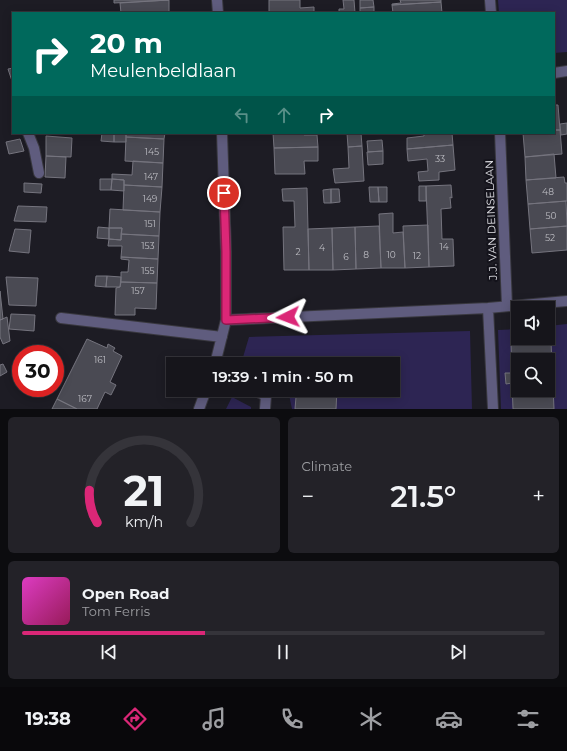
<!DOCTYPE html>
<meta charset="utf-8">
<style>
body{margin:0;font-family:Montserrat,sans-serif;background:#232228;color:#f1f3f6;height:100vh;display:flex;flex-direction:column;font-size:15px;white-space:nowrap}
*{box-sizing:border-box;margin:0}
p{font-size:13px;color:#9e9fa3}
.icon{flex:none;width:22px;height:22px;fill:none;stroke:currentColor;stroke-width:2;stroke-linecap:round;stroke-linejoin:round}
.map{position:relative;height:409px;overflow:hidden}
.sheet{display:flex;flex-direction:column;gap:8px;padding:8px;background:#0c0c0f;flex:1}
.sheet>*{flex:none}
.guide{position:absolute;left:12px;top:12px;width:543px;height:122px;border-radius:0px;box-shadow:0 2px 10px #0003,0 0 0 1px #35343a;background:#00695c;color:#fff;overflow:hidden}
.fabs{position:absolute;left:511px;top:301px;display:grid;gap:8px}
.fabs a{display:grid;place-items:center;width:44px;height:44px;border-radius:0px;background:#16151b;box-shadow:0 2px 10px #0003,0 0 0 1px #35343a;font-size:20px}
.speed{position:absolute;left:12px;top:345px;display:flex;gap:8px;font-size:20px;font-weight:700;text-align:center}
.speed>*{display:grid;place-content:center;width:52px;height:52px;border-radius:50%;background:#16151b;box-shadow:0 2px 10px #0003,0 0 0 1px #35343a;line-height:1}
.speed .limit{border:6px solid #d22;background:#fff;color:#111}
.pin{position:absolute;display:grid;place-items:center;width:34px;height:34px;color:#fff;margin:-17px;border:2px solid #fff;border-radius:50%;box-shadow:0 1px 4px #0007}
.me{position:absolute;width:44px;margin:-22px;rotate:267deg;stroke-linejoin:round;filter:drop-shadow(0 0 3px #0008)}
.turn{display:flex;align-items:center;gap:14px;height:84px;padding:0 12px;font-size:18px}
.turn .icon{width:52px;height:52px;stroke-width:2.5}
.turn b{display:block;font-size:28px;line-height:34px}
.lanes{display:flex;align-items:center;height:38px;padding:0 12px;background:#0003;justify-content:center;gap:20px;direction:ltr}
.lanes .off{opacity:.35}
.big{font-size:30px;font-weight:600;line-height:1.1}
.sheet .widget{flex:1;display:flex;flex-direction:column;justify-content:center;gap:6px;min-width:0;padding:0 14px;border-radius:6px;background:#232228}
.sheet .dial{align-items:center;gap:0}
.dial svg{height:104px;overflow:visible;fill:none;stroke:#35343a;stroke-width:7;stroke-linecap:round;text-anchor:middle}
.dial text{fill:#f1f3f6;stroke:none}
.song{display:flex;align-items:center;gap:12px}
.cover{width:48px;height:48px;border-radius:6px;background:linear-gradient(135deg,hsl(310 70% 55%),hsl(330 70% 35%))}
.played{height:4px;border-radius:2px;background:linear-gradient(90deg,#db2777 35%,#35343a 35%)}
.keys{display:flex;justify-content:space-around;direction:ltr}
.heat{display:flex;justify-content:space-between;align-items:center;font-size:22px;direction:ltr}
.sheet .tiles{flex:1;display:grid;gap:8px;grid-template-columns:1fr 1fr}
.widget:last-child{grid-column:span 2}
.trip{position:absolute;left:166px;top:357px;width:234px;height:40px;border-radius:0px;background:#16151b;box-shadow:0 2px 10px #0003,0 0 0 1px #35343a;font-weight:600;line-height:40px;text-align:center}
.tabs{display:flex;height:64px;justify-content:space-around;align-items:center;background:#09080b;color:#9e9fa3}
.tabs .icon{width:28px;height:28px}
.tabs .selected{color:#db2777}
.tabs b{font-size:18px;color:#f1f3f6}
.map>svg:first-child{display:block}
.green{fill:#2d2553;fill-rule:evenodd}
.building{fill:#4a4a53;stroke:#75747e;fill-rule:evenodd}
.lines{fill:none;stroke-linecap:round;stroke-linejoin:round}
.minor-casing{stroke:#39383f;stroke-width:12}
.minor{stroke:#5f5c7e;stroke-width:10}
.route-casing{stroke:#8e194d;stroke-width:10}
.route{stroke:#db2777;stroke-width:7}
.labels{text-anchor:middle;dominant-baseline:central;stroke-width:4;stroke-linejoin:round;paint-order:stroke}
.number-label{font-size:9px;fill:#bdbdc3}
.street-label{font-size:11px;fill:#e3e3e8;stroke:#14131b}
</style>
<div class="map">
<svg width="567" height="409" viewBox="0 0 567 409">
<rect width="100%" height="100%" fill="#1d1c24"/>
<!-- green -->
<path class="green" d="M 498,0 L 567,0 L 567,52 L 554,53 L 554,13 L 499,13 Z
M 567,324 L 567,409 L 501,409 L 498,330 L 518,329 L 518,338 L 548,338 L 548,326 ZM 518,360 L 548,360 L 548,390 L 518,390 Z
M 470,331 L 472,409 L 292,409 L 288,390 L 393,390 L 393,364 L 241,364 L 249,337 Z
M 232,397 L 251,407 L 251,409 L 226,409 Z"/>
<!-- building -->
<path class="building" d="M 114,0 L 169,0 L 114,3 Z
M 169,0 L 169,13 L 121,13 L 120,3 Z
M 269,0 L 300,0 L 300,8 L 314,7 L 314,13 L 269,13 Z
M 343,0 L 354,0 L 355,13 L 339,13 L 339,9 L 344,9 Z
M 360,0 L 373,0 L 374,7 L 360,8 Z
M 400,0 L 441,0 L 441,2 L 392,5 L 392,4 L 401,3 Z
M 441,2 L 442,13 L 393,13 L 392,5 Z
M 374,7 L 374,13 L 360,13 L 360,8 Z
M 13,68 L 13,84 L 8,69 Z
M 554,105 L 558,105 L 560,130 L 554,130 Z
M 567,123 L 567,134 L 561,135 L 560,124 Z
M 554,130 L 560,130 L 562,154 L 525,157 L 523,133 L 554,133 Z
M 102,133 L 114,133 L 114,142 L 101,141 Z
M 114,133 L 126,133 L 126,142 L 114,142 Z
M 126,133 L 165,133 L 164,139 L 126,137 Z
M 273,133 L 304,133 L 304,135 L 317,135 L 318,147 L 274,148 Z
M 347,133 L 361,133 L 362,146 L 348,147 Z
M 424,133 L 452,133 L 453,145 L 407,149 L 407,138 L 424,136 Z
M 46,136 L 72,138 L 71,157 L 46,156 Z
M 126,137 L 164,139 L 163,163 L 125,161 Z
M 20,139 L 24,151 L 9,154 L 6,142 Z
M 382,140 L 383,151 L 368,152 L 367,141 Z
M 453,145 L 455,170 L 439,172 L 439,180 L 419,181 L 418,172 L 428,171 L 427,159 L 408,161 L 407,149 Z
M 362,146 L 364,181 L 335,183 L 333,169 L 349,168 L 348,147 Z
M 318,147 L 318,161 L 304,161 L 305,174 L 275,174 L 274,148 Z
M 383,151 L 383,164 L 368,165 L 367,152 Z
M 554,154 L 556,178 L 526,180 L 525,157 Z
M 46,156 L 66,157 L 65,178 L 45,177 Z
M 133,161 L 163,163 L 162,187 L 124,185 L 124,180 L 112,179 L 112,174 L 132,175 Z
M 564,177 L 565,183 L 567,183 L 567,201 L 528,204 L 526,180 Z
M 100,179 L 112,179 L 111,190 L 100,190 Z
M 112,179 L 124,180 L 124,191 L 111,190 Z
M 24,183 L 42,184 L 41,193 L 24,192 Z
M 124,185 L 162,187 L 160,212 L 123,210 Z
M 451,185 L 452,198 L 450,197 L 451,208 L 441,209 L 442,239 L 453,239 L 454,266 L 429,267 L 426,186 Z
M 419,186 L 426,186 L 426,201 L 419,201 Z
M 369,187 L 378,187 L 379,202 L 370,202 Z
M 378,187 L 387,187 L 387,202 L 379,202 Z
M 307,188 L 309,270 L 284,270 L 283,227 L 295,227 L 294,201 L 283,201 L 282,189 Z
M 331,189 L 339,189 L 340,202 L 331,203 Z
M 331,189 L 331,203 L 324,203 L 323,190 Z
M 566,201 L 567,226 L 530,229 L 528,204 Z
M 18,206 L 47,207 L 46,222 L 14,221 Z
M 110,209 L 160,212 L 159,236 L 121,234 L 122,228 L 109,228 Z
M 393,213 L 393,233 L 403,232 L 405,268 L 381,268 L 379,214 Z
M 428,225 L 429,267 L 405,268 L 403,226 Z
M 379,226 L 381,268 L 356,269 L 355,227 Z
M 567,226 L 567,250 L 532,253 L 530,229 Z
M 98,227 L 109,228 L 109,239 L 97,238 Z
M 355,227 L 356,269 L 333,270 L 332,228 Z
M 109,228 L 122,228 L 121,240 L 109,239 Z
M 332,228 L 333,270 L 309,270 L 308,229 Z
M 15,229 L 31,230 L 29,253 L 9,251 Z
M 121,234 L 159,236 L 158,259 L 121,257 L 122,246 L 108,246 L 109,239 L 121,240 Z
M 121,257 L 158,259 L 157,283 L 121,282 L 121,272 L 128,272 L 129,260 L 121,259 Z
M 96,276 L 107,276 L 106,287 L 95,286 Z
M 107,276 L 121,277 L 120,287 L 106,287 Z
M 6,277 L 38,278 L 36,306 L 9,305 Z
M 121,282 L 157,283 L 156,309 L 135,308 L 135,315 L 115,315 L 116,288 L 120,287 Z
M 0,291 L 3,319 L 0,320 Z
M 11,314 L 35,315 L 34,331 L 9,329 Z
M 7,317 L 10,341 L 3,344 L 0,337 L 0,320 Z
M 87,339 L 107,348 L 108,344 L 115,348 L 113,351 L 122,356 L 110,382 L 116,385 L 111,395 L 105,392 L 97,409 L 77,409 L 57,399 Z
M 551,342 L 554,409 L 513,409 L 512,383 L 506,384 L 505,373 L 512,373 L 511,344 ZM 518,360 L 548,360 L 548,390 L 518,390 Z
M 299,358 L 339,361 L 339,364 L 299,364 Z
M 3,364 L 7,372 L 0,376 L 0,365 Z
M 290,390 L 337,390 L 336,409 L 295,409 L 296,397 L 290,397 Z
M 57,399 L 77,409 L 52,409 Z"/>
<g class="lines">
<defs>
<path id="minor" d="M 217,0 L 218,13
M 490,0 L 491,13
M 554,73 L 567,71
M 28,133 L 34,148 L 39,173
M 500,133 L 507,306
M 488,308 L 493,409
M 61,318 L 222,337
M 226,320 L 488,308 L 567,301
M 215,364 L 226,320 L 226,252 L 222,133
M 254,390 L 266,396 L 265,409
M 199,409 L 206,390"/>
</defs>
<!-- minor casing -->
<use href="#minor" class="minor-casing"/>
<!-- minor -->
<use href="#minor" class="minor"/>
</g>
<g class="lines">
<defs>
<path id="route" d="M 224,193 L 226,252 L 226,320 L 288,317"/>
</defs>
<!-- route casing -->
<use href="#route" class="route-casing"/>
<!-- route -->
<use href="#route" class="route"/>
</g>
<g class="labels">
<!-- number labels -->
<g class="number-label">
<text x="152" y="151">145</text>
<text x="440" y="158">33</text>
<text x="151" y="176">147</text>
<text x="548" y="191">48</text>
<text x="150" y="198">149</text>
<text x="551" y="215">50</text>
<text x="150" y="223">151</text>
<text x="550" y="237">52</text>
<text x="148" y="245">153</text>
<text x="444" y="246">14</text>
<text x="322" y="247">4</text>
<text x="298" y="251">2</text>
<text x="366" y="254">8</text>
<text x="391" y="254">10</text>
<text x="417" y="255">12</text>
<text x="346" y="256">6</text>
<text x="148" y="270">155</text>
<text x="138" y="290">157</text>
<text x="100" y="359">161</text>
<text x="85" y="398">167</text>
</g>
<!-- street labels -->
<g class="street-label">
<text transform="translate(491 220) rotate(-92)">J.J. VAN DEINSELAAN</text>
</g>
</g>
</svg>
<div class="fabs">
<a><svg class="icon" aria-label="sound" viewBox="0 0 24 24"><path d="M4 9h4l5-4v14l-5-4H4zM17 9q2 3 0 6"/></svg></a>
<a><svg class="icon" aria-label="search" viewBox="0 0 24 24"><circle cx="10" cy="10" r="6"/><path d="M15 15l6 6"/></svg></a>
</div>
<div class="speed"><div class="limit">30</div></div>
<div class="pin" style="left:224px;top:193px;background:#d93025"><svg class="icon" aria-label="arrive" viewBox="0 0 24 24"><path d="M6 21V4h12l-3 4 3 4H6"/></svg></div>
<svg class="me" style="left:288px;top:317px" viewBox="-20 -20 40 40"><path d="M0-17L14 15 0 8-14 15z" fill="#db2777" stroke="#fff" stroke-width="4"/></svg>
<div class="trip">19:39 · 1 min · 50 m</div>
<div class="guide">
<div class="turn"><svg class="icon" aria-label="right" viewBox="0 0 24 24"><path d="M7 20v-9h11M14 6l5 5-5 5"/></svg><div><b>20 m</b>Meulenbeldlaan</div></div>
<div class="lanes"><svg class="icon off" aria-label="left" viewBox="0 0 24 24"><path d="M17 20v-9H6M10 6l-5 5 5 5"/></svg><svg class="icon off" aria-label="ahead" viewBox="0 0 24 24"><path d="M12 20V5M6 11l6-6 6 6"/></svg><svg class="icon" aria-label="right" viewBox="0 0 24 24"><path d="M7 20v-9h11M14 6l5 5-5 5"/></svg></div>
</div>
</div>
<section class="sheet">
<div class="tiles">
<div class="widget dial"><svg viewBox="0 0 100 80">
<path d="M14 69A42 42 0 1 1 86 69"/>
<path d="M14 69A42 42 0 0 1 8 44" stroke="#db2777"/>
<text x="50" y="56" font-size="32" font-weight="700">21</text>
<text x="50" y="72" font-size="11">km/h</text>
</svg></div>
<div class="widget"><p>Climate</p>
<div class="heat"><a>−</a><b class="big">21.5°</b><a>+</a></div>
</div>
<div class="widget">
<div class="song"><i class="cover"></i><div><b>Open Road</b><p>Tom Ferris</p></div></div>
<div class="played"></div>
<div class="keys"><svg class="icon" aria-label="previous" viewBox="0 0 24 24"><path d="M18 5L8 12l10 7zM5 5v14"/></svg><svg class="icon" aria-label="pause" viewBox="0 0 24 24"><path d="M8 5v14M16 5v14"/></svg><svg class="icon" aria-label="next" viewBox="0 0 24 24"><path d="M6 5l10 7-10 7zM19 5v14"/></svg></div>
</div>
</div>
</section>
<nav class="tabs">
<b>19:38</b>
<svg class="icon selected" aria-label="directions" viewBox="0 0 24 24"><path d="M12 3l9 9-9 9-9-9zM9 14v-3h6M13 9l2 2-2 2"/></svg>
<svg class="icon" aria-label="music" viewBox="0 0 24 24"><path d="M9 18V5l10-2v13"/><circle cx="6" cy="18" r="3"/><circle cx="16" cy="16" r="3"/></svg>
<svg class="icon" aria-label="phone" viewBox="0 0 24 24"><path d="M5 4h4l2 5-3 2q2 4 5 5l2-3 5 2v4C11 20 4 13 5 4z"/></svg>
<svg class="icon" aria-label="climate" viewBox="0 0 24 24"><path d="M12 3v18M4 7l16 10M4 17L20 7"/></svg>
<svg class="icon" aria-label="car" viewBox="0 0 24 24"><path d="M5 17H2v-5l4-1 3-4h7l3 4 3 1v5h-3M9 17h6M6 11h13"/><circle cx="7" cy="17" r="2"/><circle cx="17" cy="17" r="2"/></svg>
<svg class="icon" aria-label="filters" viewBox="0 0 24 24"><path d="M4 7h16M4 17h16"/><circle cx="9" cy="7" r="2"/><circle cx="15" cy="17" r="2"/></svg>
</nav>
